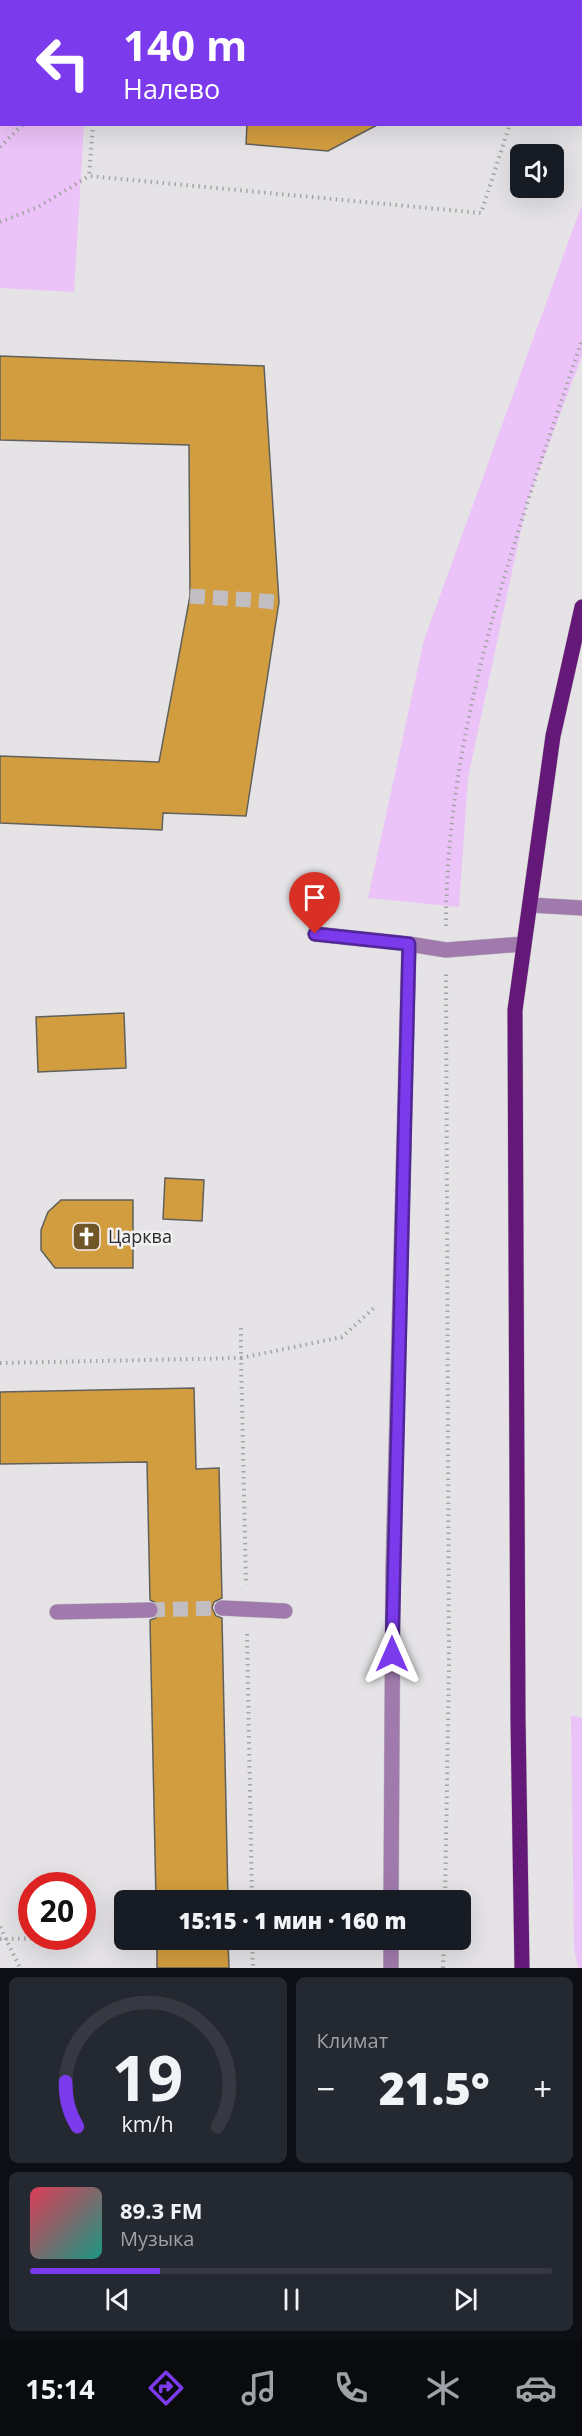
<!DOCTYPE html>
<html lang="ru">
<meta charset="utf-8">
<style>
body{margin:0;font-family:"Open Sans",sans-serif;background:#242831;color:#f1f3f6;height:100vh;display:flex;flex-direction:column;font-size:22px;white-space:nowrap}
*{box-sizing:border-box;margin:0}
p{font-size:20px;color:#9ea1a6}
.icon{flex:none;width:33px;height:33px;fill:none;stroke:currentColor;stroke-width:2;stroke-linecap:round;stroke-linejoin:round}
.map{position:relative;height:1968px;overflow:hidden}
.details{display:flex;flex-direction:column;gap:9px;padding:9px;background:#0d0f14;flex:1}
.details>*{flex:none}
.top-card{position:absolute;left:0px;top:0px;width:582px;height:126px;box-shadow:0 6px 24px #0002;background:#7c3aed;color:#fff;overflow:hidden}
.buttons{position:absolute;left:510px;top:144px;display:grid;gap:12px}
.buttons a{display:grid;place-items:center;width:54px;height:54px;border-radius:9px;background:#171b24;box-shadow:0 6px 24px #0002;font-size:30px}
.speed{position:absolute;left:18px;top:1872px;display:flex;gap:12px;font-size:30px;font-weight:700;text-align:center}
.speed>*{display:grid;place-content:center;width:78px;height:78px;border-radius:50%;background:#171b24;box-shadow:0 6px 24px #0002;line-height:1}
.speed .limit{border:9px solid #d22;background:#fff;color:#111}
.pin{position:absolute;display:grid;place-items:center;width:51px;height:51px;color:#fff;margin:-62px -26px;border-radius:50% 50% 50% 0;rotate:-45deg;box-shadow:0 0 6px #0007}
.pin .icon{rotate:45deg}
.me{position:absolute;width:66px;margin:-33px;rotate:0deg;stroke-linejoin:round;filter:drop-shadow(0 0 4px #0008)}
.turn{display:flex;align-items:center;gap:21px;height:126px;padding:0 24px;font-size:27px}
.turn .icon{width:78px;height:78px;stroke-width:2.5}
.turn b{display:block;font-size:42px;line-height:51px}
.big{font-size:45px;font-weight:800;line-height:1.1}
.details .card{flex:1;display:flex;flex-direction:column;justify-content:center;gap:9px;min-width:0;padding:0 21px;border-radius:9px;background:#242831}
.details .dial{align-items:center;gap:0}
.dial svg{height:156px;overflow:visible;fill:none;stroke:#363941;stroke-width:7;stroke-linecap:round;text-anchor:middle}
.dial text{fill:#f1f3f6;stroke:none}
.song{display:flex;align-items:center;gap:18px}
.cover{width:72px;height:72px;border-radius:9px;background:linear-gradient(135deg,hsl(350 70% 55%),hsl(170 70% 35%))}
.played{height:6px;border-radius:3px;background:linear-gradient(90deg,#7c3aed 25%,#363941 25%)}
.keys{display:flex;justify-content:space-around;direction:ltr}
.heat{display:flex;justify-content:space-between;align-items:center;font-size:33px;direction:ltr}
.details .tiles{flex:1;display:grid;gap:9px;grid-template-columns:1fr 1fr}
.card:last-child{grid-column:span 2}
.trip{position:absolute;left:114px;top:1890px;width:357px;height:60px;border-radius:9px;background:#171b24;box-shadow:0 6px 24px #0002;font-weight:800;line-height:60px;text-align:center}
.tab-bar{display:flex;height:96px;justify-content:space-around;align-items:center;background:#090b0e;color:#9ea1a6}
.tab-bar .icon{width:42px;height:42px}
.tab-bar .current{color:#7c3aed}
.tab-bar b{font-size:27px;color:#f1f3f6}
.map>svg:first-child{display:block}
.green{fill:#ecc3f8}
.building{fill:#d29d3e;stroke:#62605d;stroke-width:1.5}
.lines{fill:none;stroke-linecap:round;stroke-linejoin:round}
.minor-tunnel{stroke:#c0bec1;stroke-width:15;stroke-dasharray:15 8;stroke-linecap:butt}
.minor-casing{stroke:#c0bec1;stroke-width:16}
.major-casing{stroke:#c0bec1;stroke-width:16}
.path{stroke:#a5a4a6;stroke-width:4;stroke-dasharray:1.5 4.5;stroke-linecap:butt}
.minor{stroke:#a07aac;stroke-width:15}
.major{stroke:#641978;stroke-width:15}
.route-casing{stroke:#51269a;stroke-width:15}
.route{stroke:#7c3aed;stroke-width:10}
.labels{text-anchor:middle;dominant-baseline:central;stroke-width:5;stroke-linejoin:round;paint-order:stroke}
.poi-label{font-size:18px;fill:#2c2b2c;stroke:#f3f0f3;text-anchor:start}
</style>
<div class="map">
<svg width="582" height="1968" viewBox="0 0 582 1968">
<rect width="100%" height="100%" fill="#e5e3e6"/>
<!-- green -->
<path class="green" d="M 0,0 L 92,0 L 2,2 L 2,124 L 84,125 L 74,292 L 0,288 Z
M 582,204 L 582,356 L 527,502 L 468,778 L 459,907 L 368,898 L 424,640 Z
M 571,1715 L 582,1718 L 582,1968 L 578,1968 L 574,1948 Z"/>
<!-- building -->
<path class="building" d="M 247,124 L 379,124 L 328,151 L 246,144 Z
M 0,356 L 264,366 L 279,602 L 246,816 L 163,813 L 162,830 L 0,823 L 0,756 L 159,762 L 190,596 L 189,445 L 0,440 Z
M 124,1013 L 126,1068 L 38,1072 L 36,1017 Z
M 165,1178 L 204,1180 L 202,1221 L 163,1219 Z
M 61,1200 L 133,1200 L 133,1268 L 55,1268 L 41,1250 L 41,1230 L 48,1212 Z
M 194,1388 L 196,1469 L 219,1468 L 222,1598 L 214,1602 L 212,1608 L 216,1616 L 222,1618 L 228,1900 L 156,1900 L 150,1620 L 156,1618 L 160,1610 L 158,1604 L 150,1600 L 147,1462 L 0,1464 L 0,1392 Z
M 157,1940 L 228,1940 L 229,1968 L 157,1968 Z"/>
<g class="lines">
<!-- minor-tunnel -->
<path class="minor-tunnel" d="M 190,596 L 279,602
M 150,1610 L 222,1608"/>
<defs>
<path id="minor" d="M 530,905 L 582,908
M 315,934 L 409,944 L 393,1571 L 391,1900
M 409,944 L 446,950 L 523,944
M 222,1608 L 285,1611
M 57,1612 L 150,1610
M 391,1968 L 391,1940"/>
<path id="major" d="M 522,1968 L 518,1719 L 515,1010 L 553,736 L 582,607"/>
</defs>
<!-- minor casing -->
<use href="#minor" class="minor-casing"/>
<!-- major casing -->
<use href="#major" class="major-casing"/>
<!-- path -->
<path class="path" d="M 105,2 L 105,0
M 320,2 L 320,0
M 496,2 L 496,0
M 93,124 L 89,176 L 481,213 L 510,124
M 0,147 L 23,124
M 0,222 L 38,207 L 89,176
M 446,926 C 446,723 518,530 582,340
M 241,1328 L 241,1358 L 342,1337 L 374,1308
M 0,1363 L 241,1358 L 246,1585
M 247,1634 L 252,1900
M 445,1900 L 449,1664 L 446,973
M 0,1927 L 20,1968
M 0,1939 L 61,1938
M 252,1940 L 253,1968
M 443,1968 L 444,1940"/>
<!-- minor -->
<use href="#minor" class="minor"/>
<!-- major -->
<use href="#major" class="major"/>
</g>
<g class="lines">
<defs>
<path id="route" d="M 315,934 L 409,944 L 392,1654"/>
</defs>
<!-- route casing -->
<use href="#route" class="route-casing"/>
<!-- route -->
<use href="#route" class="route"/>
</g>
<!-- icons -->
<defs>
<symbol id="church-square" viewBox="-11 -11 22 22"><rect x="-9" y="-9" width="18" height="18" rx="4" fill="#715628" stroke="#f3f0f3"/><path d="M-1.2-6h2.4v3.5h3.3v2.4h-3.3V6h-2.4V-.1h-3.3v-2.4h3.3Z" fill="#fff"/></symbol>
</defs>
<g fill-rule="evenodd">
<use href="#church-square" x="70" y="1220" width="33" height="33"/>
</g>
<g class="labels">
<!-- poi labels -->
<g class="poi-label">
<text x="108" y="1236">Царква</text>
</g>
</g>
</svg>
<div class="buttons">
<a><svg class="icon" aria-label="sound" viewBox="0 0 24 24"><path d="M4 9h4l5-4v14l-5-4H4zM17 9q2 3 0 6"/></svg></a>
</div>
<div class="speed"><div class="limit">20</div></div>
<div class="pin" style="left:315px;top:934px;background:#d93025"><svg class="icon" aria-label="arrive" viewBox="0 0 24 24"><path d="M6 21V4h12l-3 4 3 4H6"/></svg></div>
<svg class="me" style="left:392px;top:1654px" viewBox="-20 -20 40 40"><path d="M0-17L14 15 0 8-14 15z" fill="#7c3aed" stroke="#fff" stroke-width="4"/></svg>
<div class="trip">15:15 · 1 мин · 160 m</div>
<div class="top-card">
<div class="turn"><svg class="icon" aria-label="left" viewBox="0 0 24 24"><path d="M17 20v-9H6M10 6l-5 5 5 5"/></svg><div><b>140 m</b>Налево</div></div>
</div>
</div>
<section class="details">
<div class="tiles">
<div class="card dial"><svg viewBox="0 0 100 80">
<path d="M14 69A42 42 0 1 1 86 69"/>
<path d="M14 69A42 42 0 0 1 8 46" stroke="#7c3aed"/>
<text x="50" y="56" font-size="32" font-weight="700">19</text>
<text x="50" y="72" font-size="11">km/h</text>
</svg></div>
<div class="card"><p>Климат</p>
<div class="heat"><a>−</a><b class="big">21.5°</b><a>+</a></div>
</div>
<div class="card">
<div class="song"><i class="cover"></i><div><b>89.3 FM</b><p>Музыка</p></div></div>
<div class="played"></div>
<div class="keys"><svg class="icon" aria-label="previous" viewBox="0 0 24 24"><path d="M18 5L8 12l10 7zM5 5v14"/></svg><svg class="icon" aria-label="pause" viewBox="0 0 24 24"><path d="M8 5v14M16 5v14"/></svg><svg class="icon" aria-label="next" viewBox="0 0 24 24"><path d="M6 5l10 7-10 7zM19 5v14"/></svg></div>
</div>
</div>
</section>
<nav class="tab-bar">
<b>15:14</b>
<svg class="icon current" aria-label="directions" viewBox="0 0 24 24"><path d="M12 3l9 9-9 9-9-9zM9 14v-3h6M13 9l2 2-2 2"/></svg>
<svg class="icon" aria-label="music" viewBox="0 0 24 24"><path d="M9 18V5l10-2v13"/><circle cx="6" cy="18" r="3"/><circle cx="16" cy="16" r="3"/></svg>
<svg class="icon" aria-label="phone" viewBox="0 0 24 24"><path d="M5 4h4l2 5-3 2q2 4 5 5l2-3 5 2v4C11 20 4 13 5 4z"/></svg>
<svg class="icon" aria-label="climate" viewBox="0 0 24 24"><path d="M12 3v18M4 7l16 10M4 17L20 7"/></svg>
<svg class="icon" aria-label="car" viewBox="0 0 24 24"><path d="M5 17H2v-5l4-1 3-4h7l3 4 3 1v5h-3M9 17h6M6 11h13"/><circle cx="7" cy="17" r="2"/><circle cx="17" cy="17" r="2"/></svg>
</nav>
